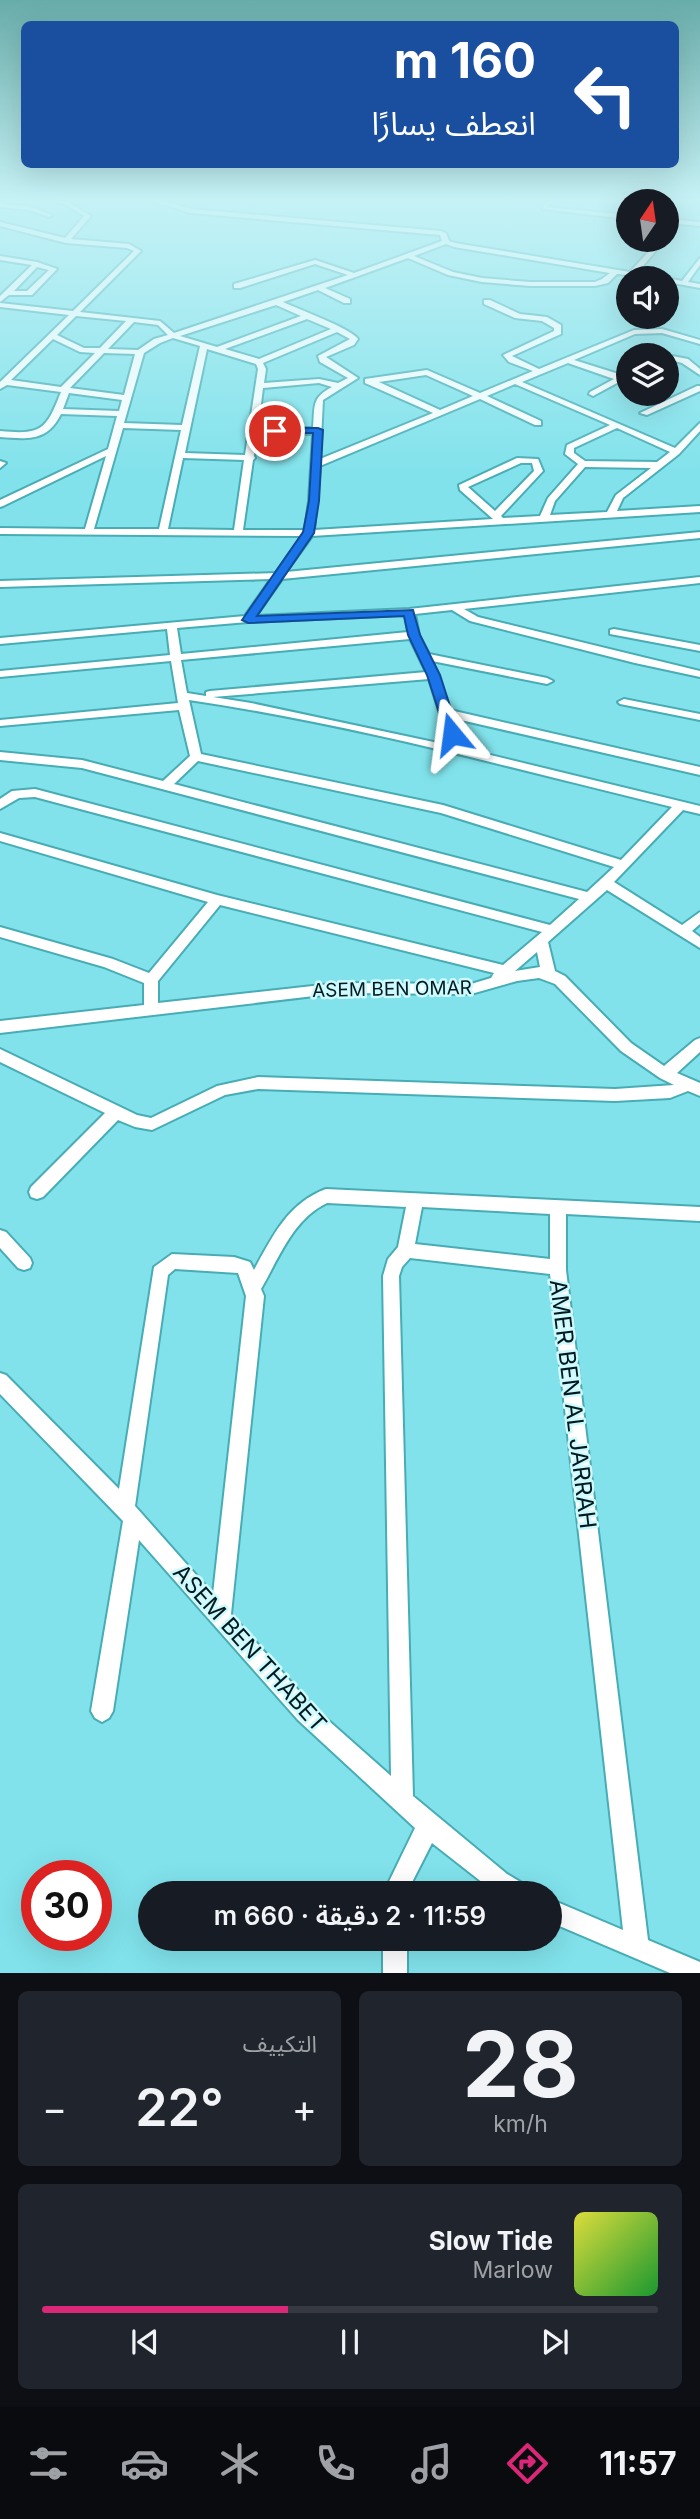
<!DOCTYPE html>
<html lang="ar">
<meta charset="utf-8">
<style>
body{margin:0;font-family:Inter,"Noto Sans Arabic",sans-serif;background:#20242c;color:#f1f3f6;direction:rtl;height:100vh;display:flex;flex-direction:column;font-size:26px;white-space:nowrap}
*{box-sizing:border-box;margin:0}
p{font-size:23px;color:#9ea1a6}
.icon{flex:none;width:38px;height:38px;fill:none;stroke:currentColor;stroke-width:2;stroke-linecap:round;stroke-linejoin:round}
.map{position:relative;height:1973px;overflow:hidden;direction:ltr}
.sheet{display:flex;flex-direction:column;gap:18px;padding:18px;background:#0d0f14;flex:1}
.sheet>*{flex:none}
.banner{position:absolute;left:21px;top:21px;width:658px;height:147px;border-radius:10px;box-shadow:0 7px 28px #0002;direction:rtl;background:#1a4fa0;color:#fff;overflow:hidden}
.needle{width:46px;rotate:13deg}
.buttons{position:absolute;left:616px;top:189px;display:grid;gap:14px}
.buttons a{display:grid;place-items:center;width:63px;height:63px;border-radius:50%;background:#171b24;box-shadow:0 7px 28px #0002;font-size:35px}
.speed{position:absolute;left:21px;top:1860px;display:flex;gap:14px;font-size:35px;font-weight:700;text-align:center}
.speed>*{display:grid;place-content:center;width:91px;height:91px;border-radius:50%;background:#171b24;box-shadow:0 7px 28px #0002;line-height:1}
.speed .limit{border:10px solid #d22;background:#fff;color:#111}
.pin{position:absolute;display:grid;place-items:center;width:60px;height:60px;color:#fff;margin:-30px;border:4px solid #fff;border-radius:50%;box-shadow:0 2px 7px #0007}
.me{position:absolute;width:77px;margin:-38px;rotate:344deg;stroke-linejoin:round;filter:drop-shadow(0 0 5px #0008)}
.turn{display:flex;align-items:center;gap:24px;height:147px;padding:0 28px;font-size:32px}
.turn .icon{width:91px;height:91px;stroke-width:2.5}
.turn b{display:block;font-size:49px;line-height:60px}
.big{font-size:52px;font-weight:600;line-height:1.1}
.sheet .tile{flex:1;display:flex;flex-direction:column;justify-content:center;gap:10px;min-width:0;padding:0 24px;border-radius:10px;background:#20242c}
.sheet .dial{align-items:center;gap:0}
.dial b{font-size:91px;line-height:1}
.song{display:flex;align-items:center;gap:21px}
.cover{width:84px;height:84px;border-radius:10px;background:linear-gradient(135deg,hsl(60 70% 55%),hsl(130 70% 35%))}
.played{height:7px;border-radius:4px;background:linear-gradient(90deg,#db2777 40%,#363941 40%)}
.keys{display:flex;justify-content:space-around;direction:ltr}
.heat{display:flex;justify-content:space-between;align-items:center;font-size:38px;direction:ltr}
.sheet .tiles{flex:1;display:grid;gap:18px;grid-template-columns:1fr 1fr}
.tile:last-child{grid-column:span 2}
.trip{position:absolute;left:138px;top:1881px;width:424px;height:70px;border-radius:35px;background:#171b24;box-shadow:0 7px 28px #0002;font-weight:600;line-height:70px;text-align:center;direction:rtl}
.dock{display:flex;height:112px;justify-content:space-around;align-items:center;background:#090b0e;color:#9ea1a6}
.dock .icon{width:49px;height:49px}
.dock .active{color:#db2777}
.dock b{font-size:32px;color:#f1f3f6}
.map>svg:first-child{display:block}
.lines{fill:none;stroke-linecap:round;stroke-linejoin:round}
.minor-casing{stroke:#48acb5;stroke-width:4}
.minor{fill:#fff;fill-rule:evenodd}
.route{fill:#1a73e8;stroke:#114b97;stroke-width:2}
.labels{text-anchor:middle;dominant-baseline:central;stroke-width:5;stroke-linejoin:round;paint-order:stroke}
.street-label{font-size:19px;fill:#001a1d;stroke:#cdfaff}
.near-street-label{font-size:23px;fill:#001a1d;stroke:#cdfaff}
</style>
<div class="map">
<svg width="700" height="1973" viewBox="0 0 700 1973">
<rect width="100%" height="100%" fill="#81e2eb"/>
<g class="lines">
<defs>
<path id="minor" d="M 48,199 L 68,202 L 91,216 L 71,239 L 129,244 L 141,251 L 80,312 L 160,321 L 174,333 L 348,275 L 315,264 L 240,288 L 234,288 L 234,284 L 315,260 L 354,273 L 442,241 L 440,235 L 190,213 L 147,199 L 158,199 L 191,209 L 441,231 L 446,233 L 449,241 L 455,243 L 630,272 L 659,240 L 665,240 L 637,273 L 658,278 L 617,274 L 608,283 L 595,286 L 530,286 L 482,282 L 448,275 L 408,258 L 325,288 L 350,299 L 350,303 L 344,303 L 318,290 L 283,302 C 298,309 350,328 358,339 L 354,345 L 326,357 L 358,378 L 323,400 L 320,459 L 433,413 L 365,383 L 365,379 L 427,370 L 480,393 L 533,371 L 509,362 L 503,355 L 554,331 L 554,328 L 542,321 L 515,318 L 484,304 L 484,300 L 490,300 L 520,314 L 547,317 L 561,325 L 561,334 L 512,356 L 539,369 L 634,330 L 662,329 L 700,340 L 700,344 L 662,333 L 635,334 L 574,360 L 628,377 L 593,396 L 589,394 L 590,392 L 614,379 L 568,363 L 522,382 L 675,448 L 700,423 L 700,431 L 679,454 L 623,498 L 617,511 L 700,506 L 700,512 L 312,536 L 286,572 L 700,532 L 700,538 L 282,579 L 256,616 L 409,609 L 700,577 L 700,583 L 464,609 L 478,617 L 700,671 L 700,677 L 635,663 L 470,621 L 452,610 L 415,614 L 419,635 L 429,654 L 547,678 L 553,681 L 547,684 L 432,661 L 450,710 L 700,767 L 700,775 L 452,718 L 457,733 L 474,751 L 700,806 L 700,814 L 683,810 L 614,882 L 682,925 L 700,912 L 700,924 L 692,931 L 700,937 L 700,948 L 607,890 L 548,942 L 555,971 L 565,976 L 631,1043 L 664,1066 L 695,1040 L 700,1038 L 700,1052 L 677,1073 L 700,1083 L 700,1096 L 688,1091 L 670,1098 L 615,1101 L 258,1089 L 225,1095 L 152,1130 L 135,1127 L 118,1120 L 43,1197 L 37,1199 L 31,1197 L 29,1192 L 31,1187 L 105,1113 L 0,1062 L 0,1049 L 137,1115 L 151,1118 L 217,1086 L 258,1077 L 615,1089 L 674,1085 L 660,1078 L 621,1051 L 555,984 L 539,978 L 517,981 L 471,994 L 340,993 L 0,1033 L 0,1021 L 144,1005 L 144,983 L 104,967 L 0,937 L 0,927 L 113,959 L 149,973 L 208,902 L 0,841 L 0,833 L 217,895 L 503,965 L 542,932 L 35,797 L 19,798 L 0,809 L 0,799 L 12,791 L 35,789 L 550,925 L 579,899 L 82,768 L 0,760 L 0,752 L 82,760 L 163,781 L 190,756 L 179,710 L 0,726 L 0,720 L 178,703 L 171,661 L 0,677 L 0,671 L 170,655 L 167,629 L 0,644 L 0,638 L 245,616 L 271,579 L 0,587 L 0,581 L 276,573 L 302,536 L 0,534 L 0,528 L 85,529 L 106,456 L 3,506 L 0,507 L 0,500 L 108,449 L 117,416 L 61,414 C 47,442 28,439 0,437 L 0,431 C 42,435 46,430 61,392 L 7,385 L 0,389 L 0,382 L 69,315 L 0,307 L 0,303 L 73,311 L 134,251 L 127,248 L 66,243 L 0,226 L 0,222 L 65,238 L 84,216 L 64,204 ZM 446,244 L 454,247 L 610,273 L 602,279 L 595,282 L 530,282 L 482,278 L 453,272 L 414,256 ZM 276,305 L 301,316 L 217,347 L 180,336 ZM 76,316 L 126,321 L 100,348 L 84,348 L 57,335 ZM 307,319 L 331,329 L 259,359 L 225,349 ZM 134,322 L 158,325 L 168,335 L 154,339 L 138,350 L 108,349 ZM 337,332 L 350,339 L 318,356 L 320,362 L 348,378 L 338,383 L 319,379 L 264,383 L 266,369 L 263,363 ZM 173,338 L 200,346 L 182,425 L 124,423 L 144,353 L 160,343 ZM 53,339 L 80,352 L 95,353 L 61,387 L 11,380 ZM 207,349 L 256,364 L 258,369 L 245,455 L 185,453 ZM 104,353 L 135,354 L 124,395 L 70,388 ZM 426,375 L 473,396 L 440,410 L 379,382 ZM 319,383 L 332,387 C 311,398 315,406 313,428 L 258,428 L 263,388 ZM 515,384 L 610,425 L 567,445 L 565,454 L 578,464 L 548,498 L 540,516 L 503,518 L 501,516 L 543,471 L 538,459 L 517,458 L 459,485 L 460,490 L 493,519 L 314,530 L 320,466 L 480,399 L 535,425 L 541,425 L 541,421 L 487,396 ZM 69,393 L 122,400 L 119,411 L 63,409 ZM 123,428 L 181,430 L 159,529 L 94,529 ZM 617,428 L 670,452 L 657,462 L 585,461 L 574,453 L 574,448 ZM 257,434 L 313,434 L 309,501 L 305,530 L 243,530 L 253,460 L 255,458 L 254,456 ZM 183,458 L 244,460 L 234,530 L 168,529 ZM 521,463 L 532,463 L 534,471 L 495,511 L 468,487 ZM 585,467 L 651,468 L 616,495 L 607,512 L 550,515 L 555,501 ZM 405,615 L 408,632 L 181,654 L 177,628 L 248,622 ZM 410,639 L 426,672 L 210,691 L 206,692 L 206,696 L 187,693 L 181,660 ZM 429,679 L 446,734 L 457,747 L 251,703 L 213,697 ZM 189,700 C 352,724 512,768 672,807 L 621,860 L 443,805 L 201,754 ZM 198,761 L 441,813 L 614,867 L 587,892 L 174,784 ZM 220,905 L 494,973 L 491,978 L 471,984 L 340,983 L 158,1003 L 158,981 ZM 537,952 L 540,967 L 515,971 Z
M 550,199 L 552,201 L 548,207 L 628,215 L 628,219 L 542,209 L 547,200 Z
M 0,203 L 30,206 L 52,215 L 49,217 L 29,210 L 0,207 Z
M 667,219 L 700,222 L 700,226 L 667,223 Z
M 0,256 L 37,262 L 57,269 L 32,295 L 9,295 L 0,302 L 0,296 L 32,265 L 0,260 ZM 37,267 L 49,270 L 27,291 L 14,291 Z
M 700,258 L 700,265 L 688,282 L 700,284 L 700,288 L 667,282 L 667,278 L 682,281 Z
M 665,355 L 667,355 L 688,359 L 700,369 L 700,375 L 682,363 L 667,359 L 667,355 Z
M 697,386 L 700,386 L 700,391 L 647,415 L 640,413 Z
M 0,461 L 6,463 L 0,468 Z
M 614,629 L 700,645 L 700,651 L 610,634 L 610,630 Z
M 624,699 L 700,714 L 700,720 L 620,704 L 618,702 Z
M 326,1189 L 700,1207 L 700,1221 L 566,1214 L 566,1270 L 648,1940 L 700,1962 L 700,1973 L 670,1973 L 550,1922 L 550,1899 L 623,1930 L 550,1274 L 410,1258 L 402,1267 L 399,1276 L 413,1796 L 507,1874 L 527,1886 L 530,1894 L 497,1894 L 432,1843 L 406,1894 L 383,1894 L 415,1828 L 298,1720 L 139,1540 L 113,1711 L 109,1718 L 102,1722 L 95,1718 L 91,1711 L 123,1521 L 0,1394 L 0,1373 L 6,1375 L 119,1489 L 154,1267 L 172,1254 L 234,1257 L 250,1262 L 254,1270 C 272,1237 288,1203 326,1189 ZM 327,1203 L 406,1207 L 398,1247 L 388,1259 L 383,1276 L 391,1776 L 312,1706 L 231,1614 L 264,1296 L 261,1289 C 279,1258 293,1219 327,1203 ZM 422,1207 L 550,1214 L 550,1259 L 415,1244 ZM 175,1269 L 238,1273 L 246,1296 L 213,1594 L 135,1506 L 168,1275 Z
M 0,1230 L 6,1232 L 30,1258 L 32,1263 L 30,1268 L 24,1270 L 18,1268 L 0,1248 Z
M 383,1939 L 407,1939 L 407,1973 L 383,1973 Z"/>
</defs>
<!-- minor casing -->
<use href="#minor" class="minor-casing"/>
<!-- minor -->
<use href="#minor" class="minor"/>
</g>
<!-- sky -->
<linearGradient id="sky" x2="0" y2="1"><stop stop-color="#68aca9"/><stop offset="0.42" stop-color="#c6f2f6"/><stop offset="1" stop-color="#c6f2f6" stop-opacity="0"/></linearGradient>
<rect width="700" height="475" fill="url(#sky)"/>
<!-- route -->
<path class="route" d="M 275,428 L 318,428 L 323,430 L 319,501 L 314,533 L 257,616 L 413,610 L 420,635 L 440,675 L 459,734 L 457,737 L 452,738 L 446,734 L 427,675 L 408,635 L 404,616 L 248,623 L 242,620 L 303,532 L 309,501 L 313,433 L 271,433 L 271,429 Z"/>
<g class="labels">
<!-- street labels -->
<g class="street-label">
<text transform="translate(392 989) rotate(-1)">ASEM BEN OMAR</text>
</g>
<!-- near-street labels -->
<g class="near-street-label">
<text transform="translate(573 1404) rotate(83)">AMER BEN AL JARRAH</text>
<text transform="translate(250 1648) rotate(48)">ASEM BEN THABET</text>
</g>
</g>
</svg>
<div class="buttons">
<a><svg class="needle" viewBox="-14 -14 28 28"><path d="M0-13l5 13h-10z" fill="#e53935"/><path d="M0 13l5-13h-10z" fill="#9ea1a6"/></svg></a>
<a><svg class="icon" aria-label="sound" viewBox="0 0 24 24"><path d="M4 9h4l5-4v14l-5-4H4zM17 9q2 3 0 6"/></svg></a>
<a><svg class="icon" aria-label="layers" viewBox="0 0 24 24"><path d="M12 4l9 5-9 5-9-5zM3 14l9 5 9-5"/></svg></a>
</div>
<div class="speed"><div class="limit">30</div></div>
<div class="pin" style="left:275px;top:431px;background:#d93025"><svg class="icon" aria-label="arrive" viewBox="0 0 24 24"><path d="M6 21V4h12l-3 4 3 4H6"/></svg></div>
<svg class="me" style="left:452px;top:734px" viewBox="-20 -20 40 40"><path d="M0-17L14 15 0 8-14 15z" fill="#1a73e8" stroke="#fff" stroke-width="4"/></svg>
<div class="trip">11:59 · 2 دقيقة · 660 m</div>
<div class="banner">
<div class="turn"><svg class="icon" aria-label="left" viewBox="0 0 24 24"><path d="M17 20v-9H6M10 6l-5 5 5 5"/></svg><div><b>160 m</b>انعطف يسارًا</div></div>
</div>
</div>
<section class="sheet">
<div class="tiles">
<div class="tile dial"><b>28</b><p>km/h</p></div>
<div class="tile"><p>التكييف</p>
<div class="heat"><a>−</a><b class="big">22°</b><a>+</a></div>
</div>
<div class="tile">
<div class="song"><i class="cover"></i><div><b>Slow Tide</b><p>Marlow</p></div></div>
<div class="played"></div>
<div class="keys"><svg class="icon" aria-label="previous" viewBox="0 0 24 24"><path d="M18 5L8 12l10 7zM5 5v14"/></svg><svg class="icon" aria-label="pause" viewBox="0 0 24 24"><path d="M8 5v14M16 5v14"/></svg><svg class="icon" aria-label="next" viewBox="0 0 24 24"><path d="M6 5l10 7-10 7zM19 5v14"/></svg></div>
</div>
</div>
</section>
<nav class="dock">
<b>11:57</b>
<svg class="icon active" aria-label="directions" viewBox="0 0 24 24"><path d="M12 3l9 9-9 9-9-9zM9 14v-3h6M13 9l2 2-2 2"/></svg>
<svg class="icon" aria-label="music" viewBox="0 0 24 24"><path d="M9 18V5l10-2v13"/><circle cx="6" cy="18" r="3"/><circle cx="16" cy="16" r="3"/></svg>
<svg class="icon" aria-label="phone" viewBox="0 0 24 24"><path d="M5 4h4l2 5-3 2q2 4 5 5l2-3 5 2v4C11 20 4 13 5 4z"/></svg>
<svg class="icon" aria-label="climate" viewBox="0 0 24 24"><path d="M12 3v18M4 7l16 10M4 17L20 7"/></svg>
<svg class="icon" aria-label="car" viewBox="0 0 24 24"><path d="M5 17H2v-5l4-1 3-4h7l3 4 3 1v5h-3M9 17h6M6 11h13"/><circle cx="7" cy="17" r="2"/><circle cx="17" cy="17" r="2"/></svg>
<svg class="icon" aria-label="filters" viewBox="0 0 24 24"><path d="M4 7h16M4 17h16"/><circle cx="9" cy="7" r="2"/><circle cx="15" cy="17" r="2"/></svg>
</nav>
